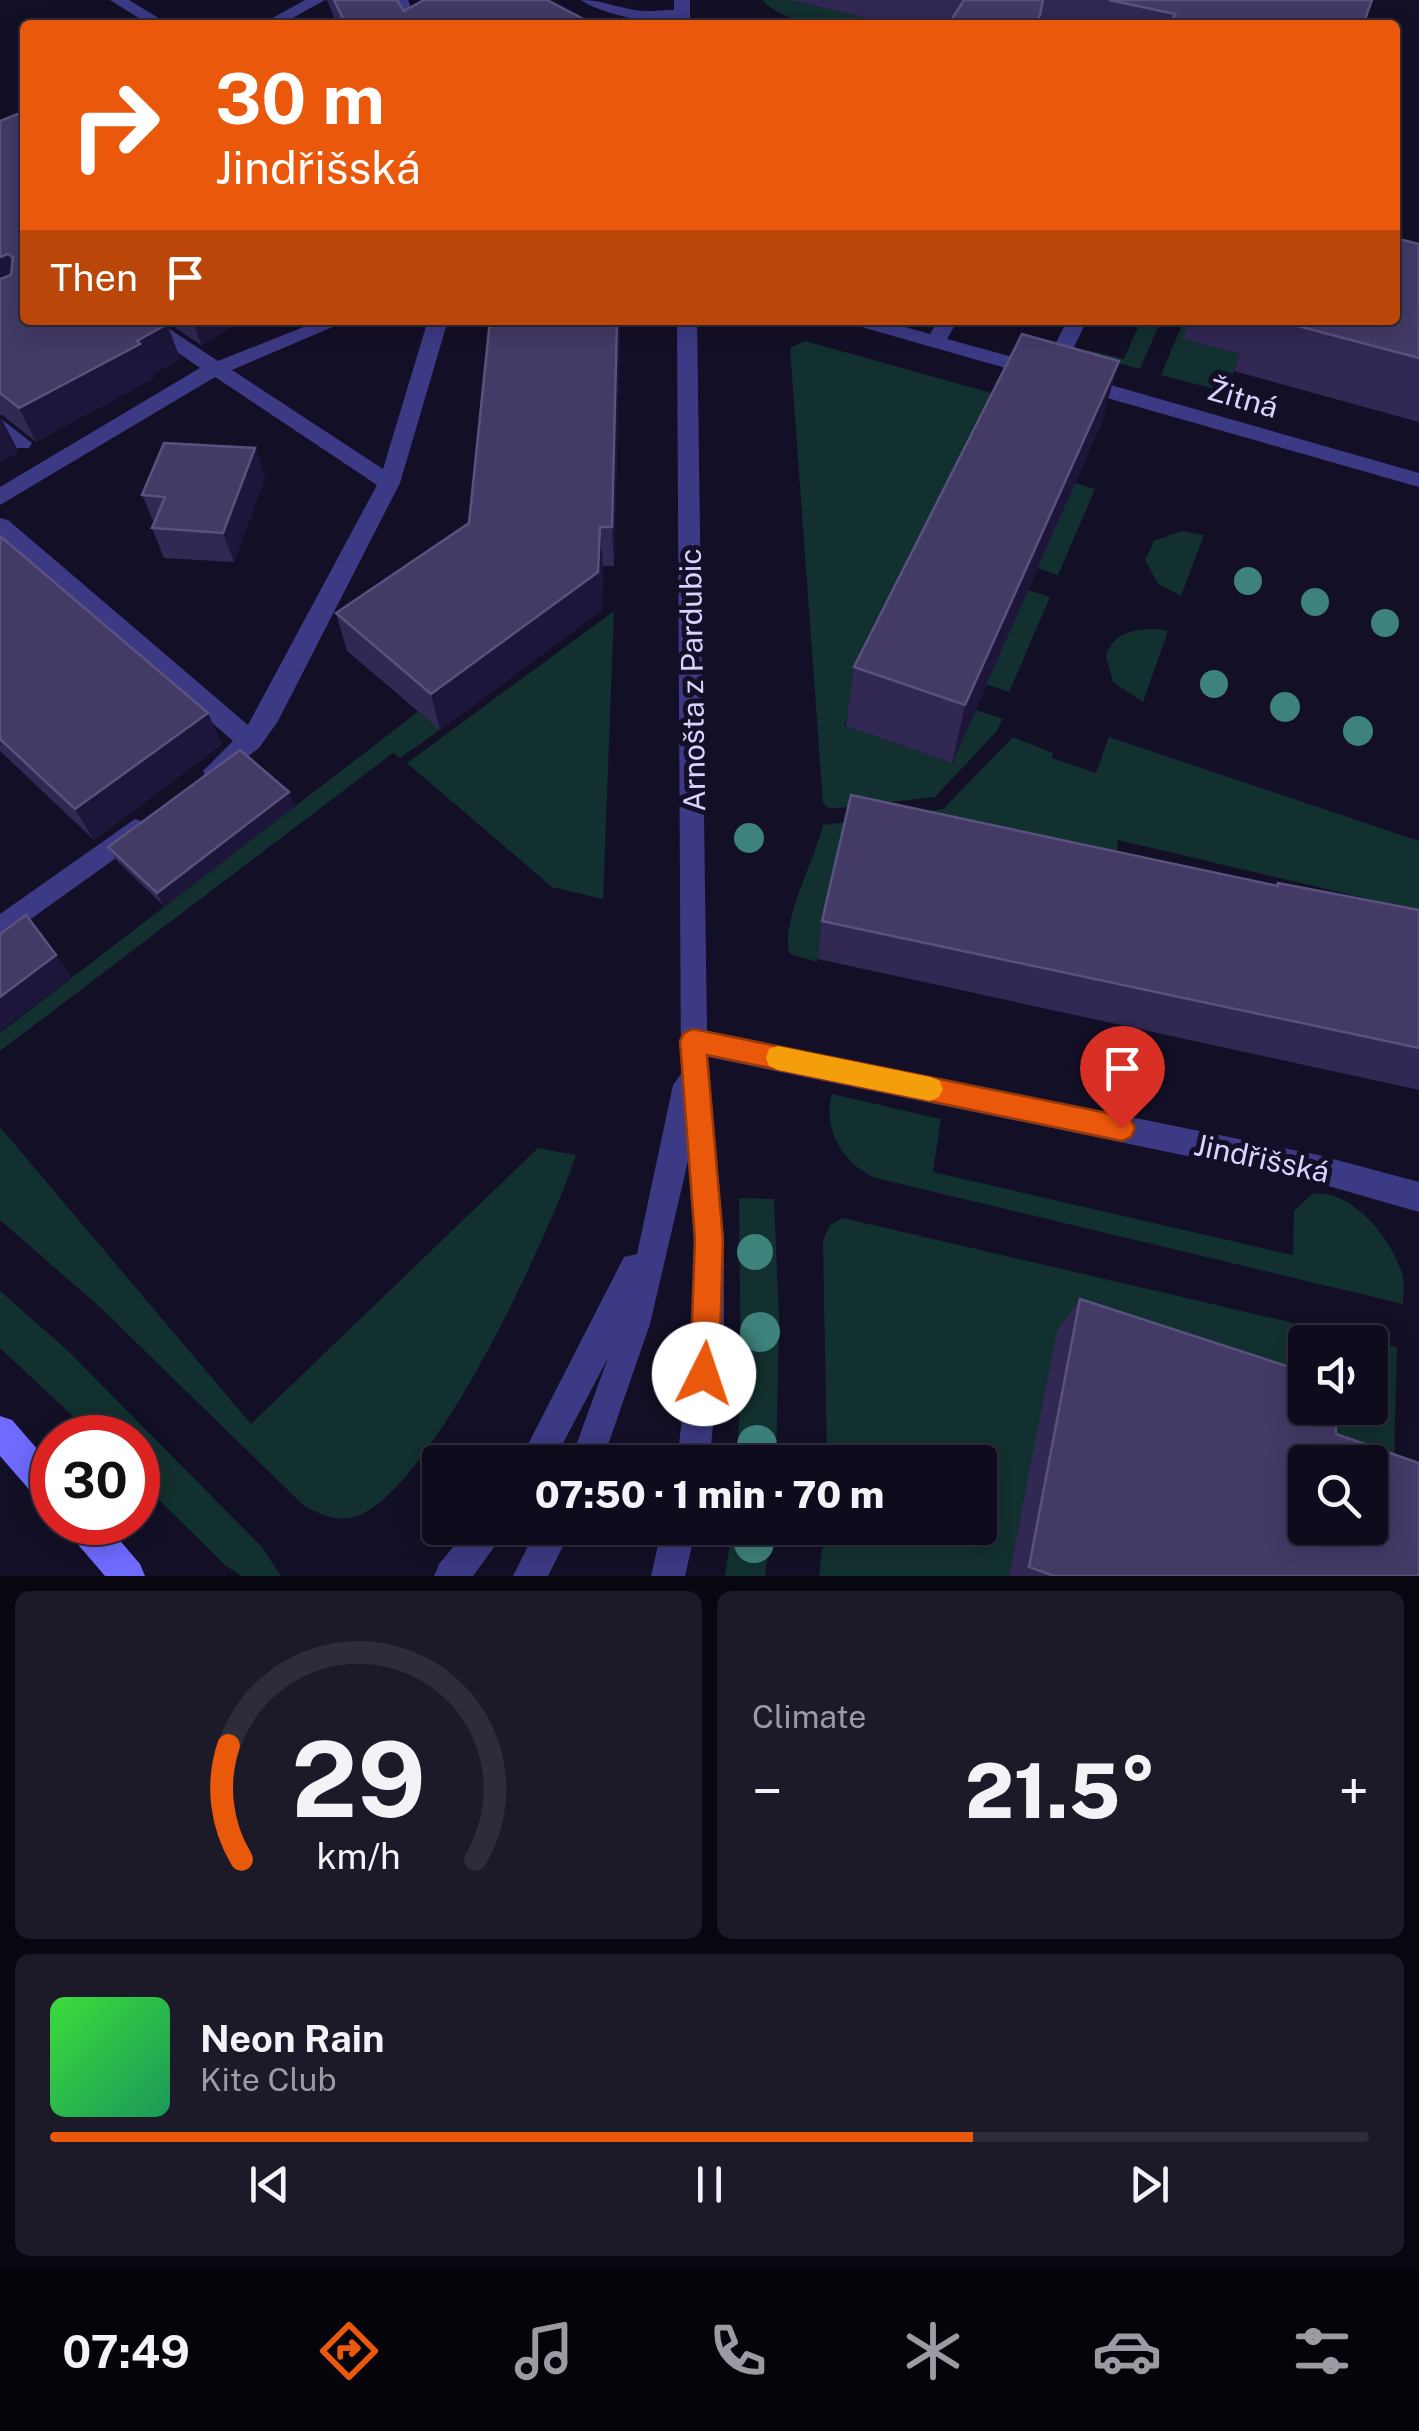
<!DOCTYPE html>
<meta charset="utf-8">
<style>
body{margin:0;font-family:"Public Sans",sans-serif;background:#1c1929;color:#f1f3f6;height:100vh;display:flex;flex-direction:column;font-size:38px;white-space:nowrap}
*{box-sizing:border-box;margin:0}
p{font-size:32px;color:#9b9ba3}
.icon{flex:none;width:55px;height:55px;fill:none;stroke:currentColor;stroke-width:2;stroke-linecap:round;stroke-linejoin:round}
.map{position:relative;height:1576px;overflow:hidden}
.side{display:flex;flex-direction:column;gap:15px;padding:15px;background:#08060f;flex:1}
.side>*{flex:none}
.guide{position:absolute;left:20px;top:20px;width:1380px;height:305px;border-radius:10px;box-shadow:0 5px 25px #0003,0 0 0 2px #2e2b3b;background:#ea580c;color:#fff;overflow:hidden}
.fabs{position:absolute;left:1288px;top:1325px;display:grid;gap:20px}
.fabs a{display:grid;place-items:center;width:100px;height:100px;border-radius:10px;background:#0e0b1c;box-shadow:0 5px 25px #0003,0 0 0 2px #2e2b3b;font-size:50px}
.speed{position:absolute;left:30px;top:1415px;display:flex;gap:20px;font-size:50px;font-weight:700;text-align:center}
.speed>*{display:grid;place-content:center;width:130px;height:130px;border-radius:50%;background:#0e0b1c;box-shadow:0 5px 25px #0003,0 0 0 2px #2e2b3b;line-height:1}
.speed .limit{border:15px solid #d22;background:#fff;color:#111}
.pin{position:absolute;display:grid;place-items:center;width:85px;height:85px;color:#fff;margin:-102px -42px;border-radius:50% 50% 50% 0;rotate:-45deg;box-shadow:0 0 10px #0007}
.pin .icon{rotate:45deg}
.me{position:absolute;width:110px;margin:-55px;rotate:4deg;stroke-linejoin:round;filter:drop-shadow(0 0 8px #0008)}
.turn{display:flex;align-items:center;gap:35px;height:210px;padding:0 30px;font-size:45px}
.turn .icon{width:130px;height:130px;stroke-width:2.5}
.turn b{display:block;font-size:70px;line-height:85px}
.then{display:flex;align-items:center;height:95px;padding:0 30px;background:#0003;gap:20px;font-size:38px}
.big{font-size:75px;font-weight:800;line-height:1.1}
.side .tile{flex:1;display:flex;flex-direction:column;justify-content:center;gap:15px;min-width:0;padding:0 35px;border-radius:15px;background:#1c1929}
.side .dial{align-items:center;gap:0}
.dial svg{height:260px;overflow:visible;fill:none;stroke:#2e2b3b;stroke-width:7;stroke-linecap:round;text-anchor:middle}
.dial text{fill:#f1f3f6;stroke:none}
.song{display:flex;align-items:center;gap:30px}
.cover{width:120px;height:120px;border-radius:15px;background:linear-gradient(135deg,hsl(120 70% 55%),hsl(150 70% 35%))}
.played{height:10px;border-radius:5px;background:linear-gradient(90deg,#ea580c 70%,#2e2b3b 70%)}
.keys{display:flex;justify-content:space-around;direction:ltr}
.heat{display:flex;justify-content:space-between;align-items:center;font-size:55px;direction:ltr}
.side .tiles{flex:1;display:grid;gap:15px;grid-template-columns:1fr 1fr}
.tile:last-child{grid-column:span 2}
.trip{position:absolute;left:422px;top:1445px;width:575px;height:100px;border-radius:10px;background:#0e0b1c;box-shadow:0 5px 25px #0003,0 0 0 2px #2e2b3b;font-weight:800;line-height:100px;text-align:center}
.tab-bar{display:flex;height:160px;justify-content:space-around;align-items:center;background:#06040b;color:#9b9ba3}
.tab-bar .icon{width:70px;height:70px}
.tab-bar .on{color:#ea580c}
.tab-bar b{font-size:45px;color:#f1f3f6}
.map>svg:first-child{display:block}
.green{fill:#12302f;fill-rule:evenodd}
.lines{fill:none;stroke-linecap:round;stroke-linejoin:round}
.lane{fill:#3d3a85;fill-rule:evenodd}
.street{fill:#3d3a85;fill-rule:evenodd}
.secondary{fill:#6f6bff;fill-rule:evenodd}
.tree{fill:#3d827b}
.wall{fill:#312854}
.shaded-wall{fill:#1d163a}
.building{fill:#433a66;stroke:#5a527e;stroke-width:2.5;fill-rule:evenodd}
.route{fill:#ea580c;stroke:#983908;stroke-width:2.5}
.slow{fill:#f59e0b}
.labels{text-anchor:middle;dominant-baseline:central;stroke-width:10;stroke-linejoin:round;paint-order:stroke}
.street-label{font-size:30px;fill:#d9d4ff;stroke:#130f26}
</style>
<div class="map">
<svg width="1419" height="1576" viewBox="0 0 1419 1576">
<rect width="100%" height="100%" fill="#130f26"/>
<!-- green -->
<path class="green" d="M 762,0 L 891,0 L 873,25 C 838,25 787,27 762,0 Z
M 1141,320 L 1161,320 L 1140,369 L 1085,354 L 1087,350 L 1124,359 Z
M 1184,320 L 1191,320 L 1240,355 L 1226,392 L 1161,375 Z
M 805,341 L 1006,397 L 844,725 L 955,764 L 953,761 L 976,710 L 1003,719 L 996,732 L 935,797 L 830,809 L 823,803 L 790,348 Z
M 1075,483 L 1095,489 L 1058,575 L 1037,568 Z
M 1181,531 L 1204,535 L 1181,596 L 1158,584 L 1145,560 L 1154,541 Z
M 1028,590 L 1050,597 L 1009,692 L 986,684 Z
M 614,611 L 603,899 L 552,887 L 407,763 Z
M 1154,629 L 1168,631 L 1143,702 L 1113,682 L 1106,656 C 1113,633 1133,629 1154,629 Z
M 419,711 L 440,730 L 400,758 L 393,753 L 0,1051 L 0,1033 Z
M 1013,737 L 1053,753 L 1052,758 L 1096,773 L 1109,737 L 1419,841 L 1419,911 L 1118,840 L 1113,894 L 845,838 L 817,962 L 790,954 C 779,925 816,857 823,825 L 943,809 Z
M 832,1094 L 941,1119 L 933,1172 L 1293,1255 L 1294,1211 L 1312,1194 C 1351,1188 1391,1238 1402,1273 C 1405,1282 1403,1295 1403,1304 L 876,1178 C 843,1165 822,1129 832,1094 Z
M 0,1127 L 251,1424 L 538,1148 L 576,1155 C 549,1236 436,1482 360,1515 C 339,1524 320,1515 302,1504 L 102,1309 L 0,1220 Z
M 739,1198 L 774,1199 L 779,1320 L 776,1462 L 737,1462 L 741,1381 Z
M 843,1218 L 1397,1347 L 1393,1497 L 1370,1462 L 1305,1462 L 1010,1576 L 819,1576 L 824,1528 L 980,1528 L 980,1462 L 827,1462 L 823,1241 L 830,1225 ZM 1305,1342 L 1370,1342 L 1370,1408 L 1305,1408 Z
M 0,1291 L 66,1349 L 261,1546 L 281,1576 L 242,1576 L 226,1566 L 138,1479 L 138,1438 L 95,1437 L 0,1348 Z
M 732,1528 L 771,1528 L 765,1576 L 725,1576 Z"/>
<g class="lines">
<!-- lane -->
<path class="lane" d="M 110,0 L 129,0 L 170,25 L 150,25 Z
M 305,0 L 325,0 L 280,25 L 260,25 Z
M 392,0 L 408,0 L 414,15 L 409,25 L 393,25 L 398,15 Z
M 581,0 C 605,0 622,10 644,11 C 659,12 677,6 690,15 C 667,30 602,15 581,0 Z
M 132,320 L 156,320 L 218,361 L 321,320 L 349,320 L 232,370 L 383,469 L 428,320 L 448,320 L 400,483 L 278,721 L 259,748 L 215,781 L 206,778 L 203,771 L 233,741 L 0,538 L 0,518 L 8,520 L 248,725 L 377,485 L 215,377 L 0,505 L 0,487 L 200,368 Z
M 0,418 L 32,443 L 29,448 L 15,448 L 0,436 Z
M 135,819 L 144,822 L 148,830 L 144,838 L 0,941 L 0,914 Z"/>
<!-- street -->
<path class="street" d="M 674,0 L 690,0 L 690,25 L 674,25 Z
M 677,320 L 697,320 L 707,1031 L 1318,1155 L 1419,1182 L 1419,1212 L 1318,1183 L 708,1057 L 724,1240 L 724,1331 L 709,1462 L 677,1462 L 692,1331 L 694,1240 L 688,1161 L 650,1324 L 602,1462 L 570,1462 L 608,1358 L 553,1462 L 519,1462 L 624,1257 L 637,1254 L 673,1085 L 681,1074 Z
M 848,320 L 880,320 L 930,334 L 938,320 L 958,320 L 947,339 L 1045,366 L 1067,320 L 1087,320 L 1061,374 L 1051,381 L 851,324 Z
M 1079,376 L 1419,473 L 1419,487 L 1072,388 L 1069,383 Z
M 469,1528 L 508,1528 L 473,1576 L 434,1576 L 439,1564 Z
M 537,1528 L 572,1528 L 548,1576 L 513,1576 Z
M 662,1528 L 696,1528 L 685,1576 L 651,1576 Z"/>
<!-- secondary -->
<path class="secondary" d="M 0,1416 L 12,1420 L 52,1466 L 52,1506 L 40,1502 L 0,1456 Z
M 64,1522 L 104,1522 L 140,1564 L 145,1576 L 105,1576 L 69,1534 Z"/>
</g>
<!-- trees -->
<g class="tree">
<circle cx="1248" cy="581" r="14"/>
<circle cx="1315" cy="602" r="14"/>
<circle cx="1385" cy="623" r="14"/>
<circle cx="1214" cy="684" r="14"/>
<circle cx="1285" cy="707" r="15"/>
<circle cx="1358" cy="731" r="15"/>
<circle cx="749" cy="838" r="15"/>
<circle cx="755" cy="1252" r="18"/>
<circle cx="760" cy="1332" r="20"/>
<circle cx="757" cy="1445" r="20"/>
<circle cx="754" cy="1543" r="20"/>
</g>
<!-- wall -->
<path class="wall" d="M 327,0 L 397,0 L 404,11 L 595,25 L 337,25 Z
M 791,0 L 1372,0 L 1363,25 L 896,25 Z
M 0,121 L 25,320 L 180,358 L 152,375 L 154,378 L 36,442 L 2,415 L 0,415 Z
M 1419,244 L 1419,422 L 1234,371 L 1240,354 L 1183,339 L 1189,320 L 1395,320 Z
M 163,320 L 244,320 L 201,345 Z
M 620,327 L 614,566 L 603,566 L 602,610 L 440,730 L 347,651 L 336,613 L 469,523 Z
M 1119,361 L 1101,424 L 952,763 L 846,726 L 854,667 Z
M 255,448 L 265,478 L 234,562 L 164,558 L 152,528 L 154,523 L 142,495 Z
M 0,536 L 222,744 L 94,840 L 0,751 Z
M 295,806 L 164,906 L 117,861 L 108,847 Z
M 1278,883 L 1419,910 L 1419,1090 L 818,959 L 822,921 L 1276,885 Z
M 1080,1299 L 1336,1434 L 1419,1576 L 1009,1576 L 1057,1331 Z"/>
<!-- shaded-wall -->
<path class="shaded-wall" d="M 8,254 L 24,289 L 0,299 L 0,257 Z
M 193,320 L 244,320 L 201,345 Z
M 617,320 L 620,320 L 620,327 L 614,566 L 612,527 Z
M 167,324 L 180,358 L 152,375 L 154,378 L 36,442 L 19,408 Z
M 1119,361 L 1101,424 L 952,763 L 965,705 Z
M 0,418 L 1,418 L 19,452 L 0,463 Z
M 255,448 L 265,478 L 234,562 L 223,533 Z
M 600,527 L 603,566 L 602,610 L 440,730 L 431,694 Z
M 208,713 L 222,744 L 94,840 L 75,809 Z
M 289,792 L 295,806 L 164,906 L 157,893 Z
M 56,955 L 72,977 L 0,1032 L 0,997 Z"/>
<!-- building -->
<path class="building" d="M 334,0 L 397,0 L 404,11 L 424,0 L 547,0 L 595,25 L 346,25 Z
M 964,0 L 1043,0 L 1040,15 L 1034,25 L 948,25 Z
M 1109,0 L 1372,0 L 1363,25 L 1170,25 L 1175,14 Z
M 25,111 L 25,320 L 162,320 L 167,324 L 137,341 L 140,344 L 19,408 L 0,393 L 0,279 L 11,275 L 13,257 L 8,254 L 0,257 L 0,121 Z
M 1395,238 L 1419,244 L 1419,358 L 1275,320 L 1395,320 Z
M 490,320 L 617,320 L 612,527 L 600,527 L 598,572 L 431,694 L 336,613 L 469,523 Z
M 1022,334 L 1119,361 L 965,705 L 854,667 Z
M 164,443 L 255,448 L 223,533 L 152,528 L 165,497 L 142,495 Z
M 0,536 L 208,713 L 75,809 L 0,739 Z
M 240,750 L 289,792 L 157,893 L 108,847 Z
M 851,795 L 1278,886 L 1278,883 L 1419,910 L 1419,1048 L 822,921 Z
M 26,915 L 56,955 L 0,997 L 0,934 Z
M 1080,1299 L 1305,1372 L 1305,1408 L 1335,1408 L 1336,1434 L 1419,1463 L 1419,1576 L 1054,1576 L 1029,1567 ZM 1305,1462 L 1370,1462 L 1370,1528 L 1305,1528 Z"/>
<!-- route -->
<path class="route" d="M 693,1029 L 1122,1116 L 1131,1120 L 1135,1128 L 1131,1137 L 1122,1141 L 707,1055 L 723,1240 L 719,1374 L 715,1384 L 704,1388 L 694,1384 L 690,1374 L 695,1240 L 680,1041 L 684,1033 Z"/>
<!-- slow -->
<path class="slow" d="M 778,1046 L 930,1077 L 939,1080 L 943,1089 L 939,1097 L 930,1101 L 778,1070 L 769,1066 L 766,1058 L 769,1049 Z"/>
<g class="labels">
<!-- street labels -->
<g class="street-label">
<text transform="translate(1243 398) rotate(16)">Žitná</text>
<text transform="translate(692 680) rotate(-91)">Arnošta z Pardubic</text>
<text transform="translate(1262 1158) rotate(12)">Jindřišská</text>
</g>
</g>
</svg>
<div class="fabs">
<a><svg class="icon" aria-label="sound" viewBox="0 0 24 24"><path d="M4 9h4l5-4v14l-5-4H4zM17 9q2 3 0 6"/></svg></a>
<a><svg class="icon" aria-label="search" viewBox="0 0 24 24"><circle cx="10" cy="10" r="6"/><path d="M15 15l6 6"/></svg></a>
</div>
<div class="speed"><div class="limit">30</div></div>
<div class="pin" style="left:1122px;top:1128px;background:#d93025"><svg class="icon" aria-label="arrive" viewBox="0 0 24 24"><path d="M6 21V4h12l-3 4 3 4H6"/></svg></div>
<svg class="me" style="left:704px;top:1374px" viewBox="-20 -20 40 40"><circle r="19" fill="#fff"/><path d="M0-13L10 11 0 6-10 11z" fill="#ea580c"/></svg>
<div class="trip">07:50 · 1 min · 70 m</div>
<div class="guide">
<div class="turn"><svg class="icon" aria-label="right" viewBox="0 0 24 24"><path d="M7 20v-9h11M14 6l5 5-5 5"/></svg><div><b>30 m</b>Jindřišská</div></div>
<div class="then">Then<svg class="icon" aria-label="arrive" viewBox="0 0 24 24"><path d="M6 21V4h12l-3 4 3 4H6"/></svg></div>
</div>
</div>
<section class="side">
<div class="tiles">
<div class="tile dial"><svg viewBox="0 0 100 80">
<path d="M14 69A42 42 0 1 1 86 69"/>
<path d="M14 69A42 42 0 0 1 10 34" stroke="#ea580c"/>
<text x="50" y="56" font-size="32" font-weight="700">29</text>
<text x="50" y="72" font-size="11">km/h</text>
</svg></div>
<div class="tile"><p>Climate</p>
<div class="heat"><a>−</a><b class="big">21.5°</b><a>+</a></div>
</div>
<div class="tile">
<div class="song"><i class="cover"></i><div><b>Neon Rain</b><p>Kite Club</p></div></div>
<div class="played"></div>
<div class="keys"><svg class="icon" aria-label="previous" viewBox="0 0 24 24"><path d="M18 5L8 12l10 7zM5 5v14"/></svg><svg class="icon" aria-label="pause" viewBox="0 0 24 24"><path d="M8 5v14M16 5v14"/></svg><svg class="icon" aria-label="next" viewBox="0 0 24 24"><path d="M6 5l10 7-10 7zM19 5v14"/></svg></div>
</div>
</div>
</section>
<nav class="tab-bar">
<b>07:49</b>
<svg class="icon on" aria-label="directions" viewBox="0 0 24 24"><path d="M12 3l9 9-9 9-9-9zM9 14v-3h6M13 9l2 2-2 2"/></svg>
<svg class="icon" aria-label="music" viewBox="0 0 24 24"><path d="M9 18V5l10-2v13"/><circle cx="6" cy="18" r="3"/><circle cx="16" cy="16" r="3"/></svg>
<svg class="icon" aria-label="phone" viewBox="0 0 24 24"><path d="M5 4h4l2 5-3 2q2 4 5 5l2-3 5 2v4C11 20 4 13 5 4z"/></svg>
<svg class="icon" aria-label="climate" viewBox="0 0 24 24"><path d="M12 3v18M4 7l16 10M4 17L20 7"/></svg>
<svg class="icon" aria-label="car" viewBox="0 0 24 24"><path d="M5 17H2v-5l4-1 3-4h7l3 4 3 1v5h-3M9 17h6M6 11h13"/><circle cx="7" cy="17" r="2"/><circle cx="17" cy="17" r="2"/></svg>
<svg class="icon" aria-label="filters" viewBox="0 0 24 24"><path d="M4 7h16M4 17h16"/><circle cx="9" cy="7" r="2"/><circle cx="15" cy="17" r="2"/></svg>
</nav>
